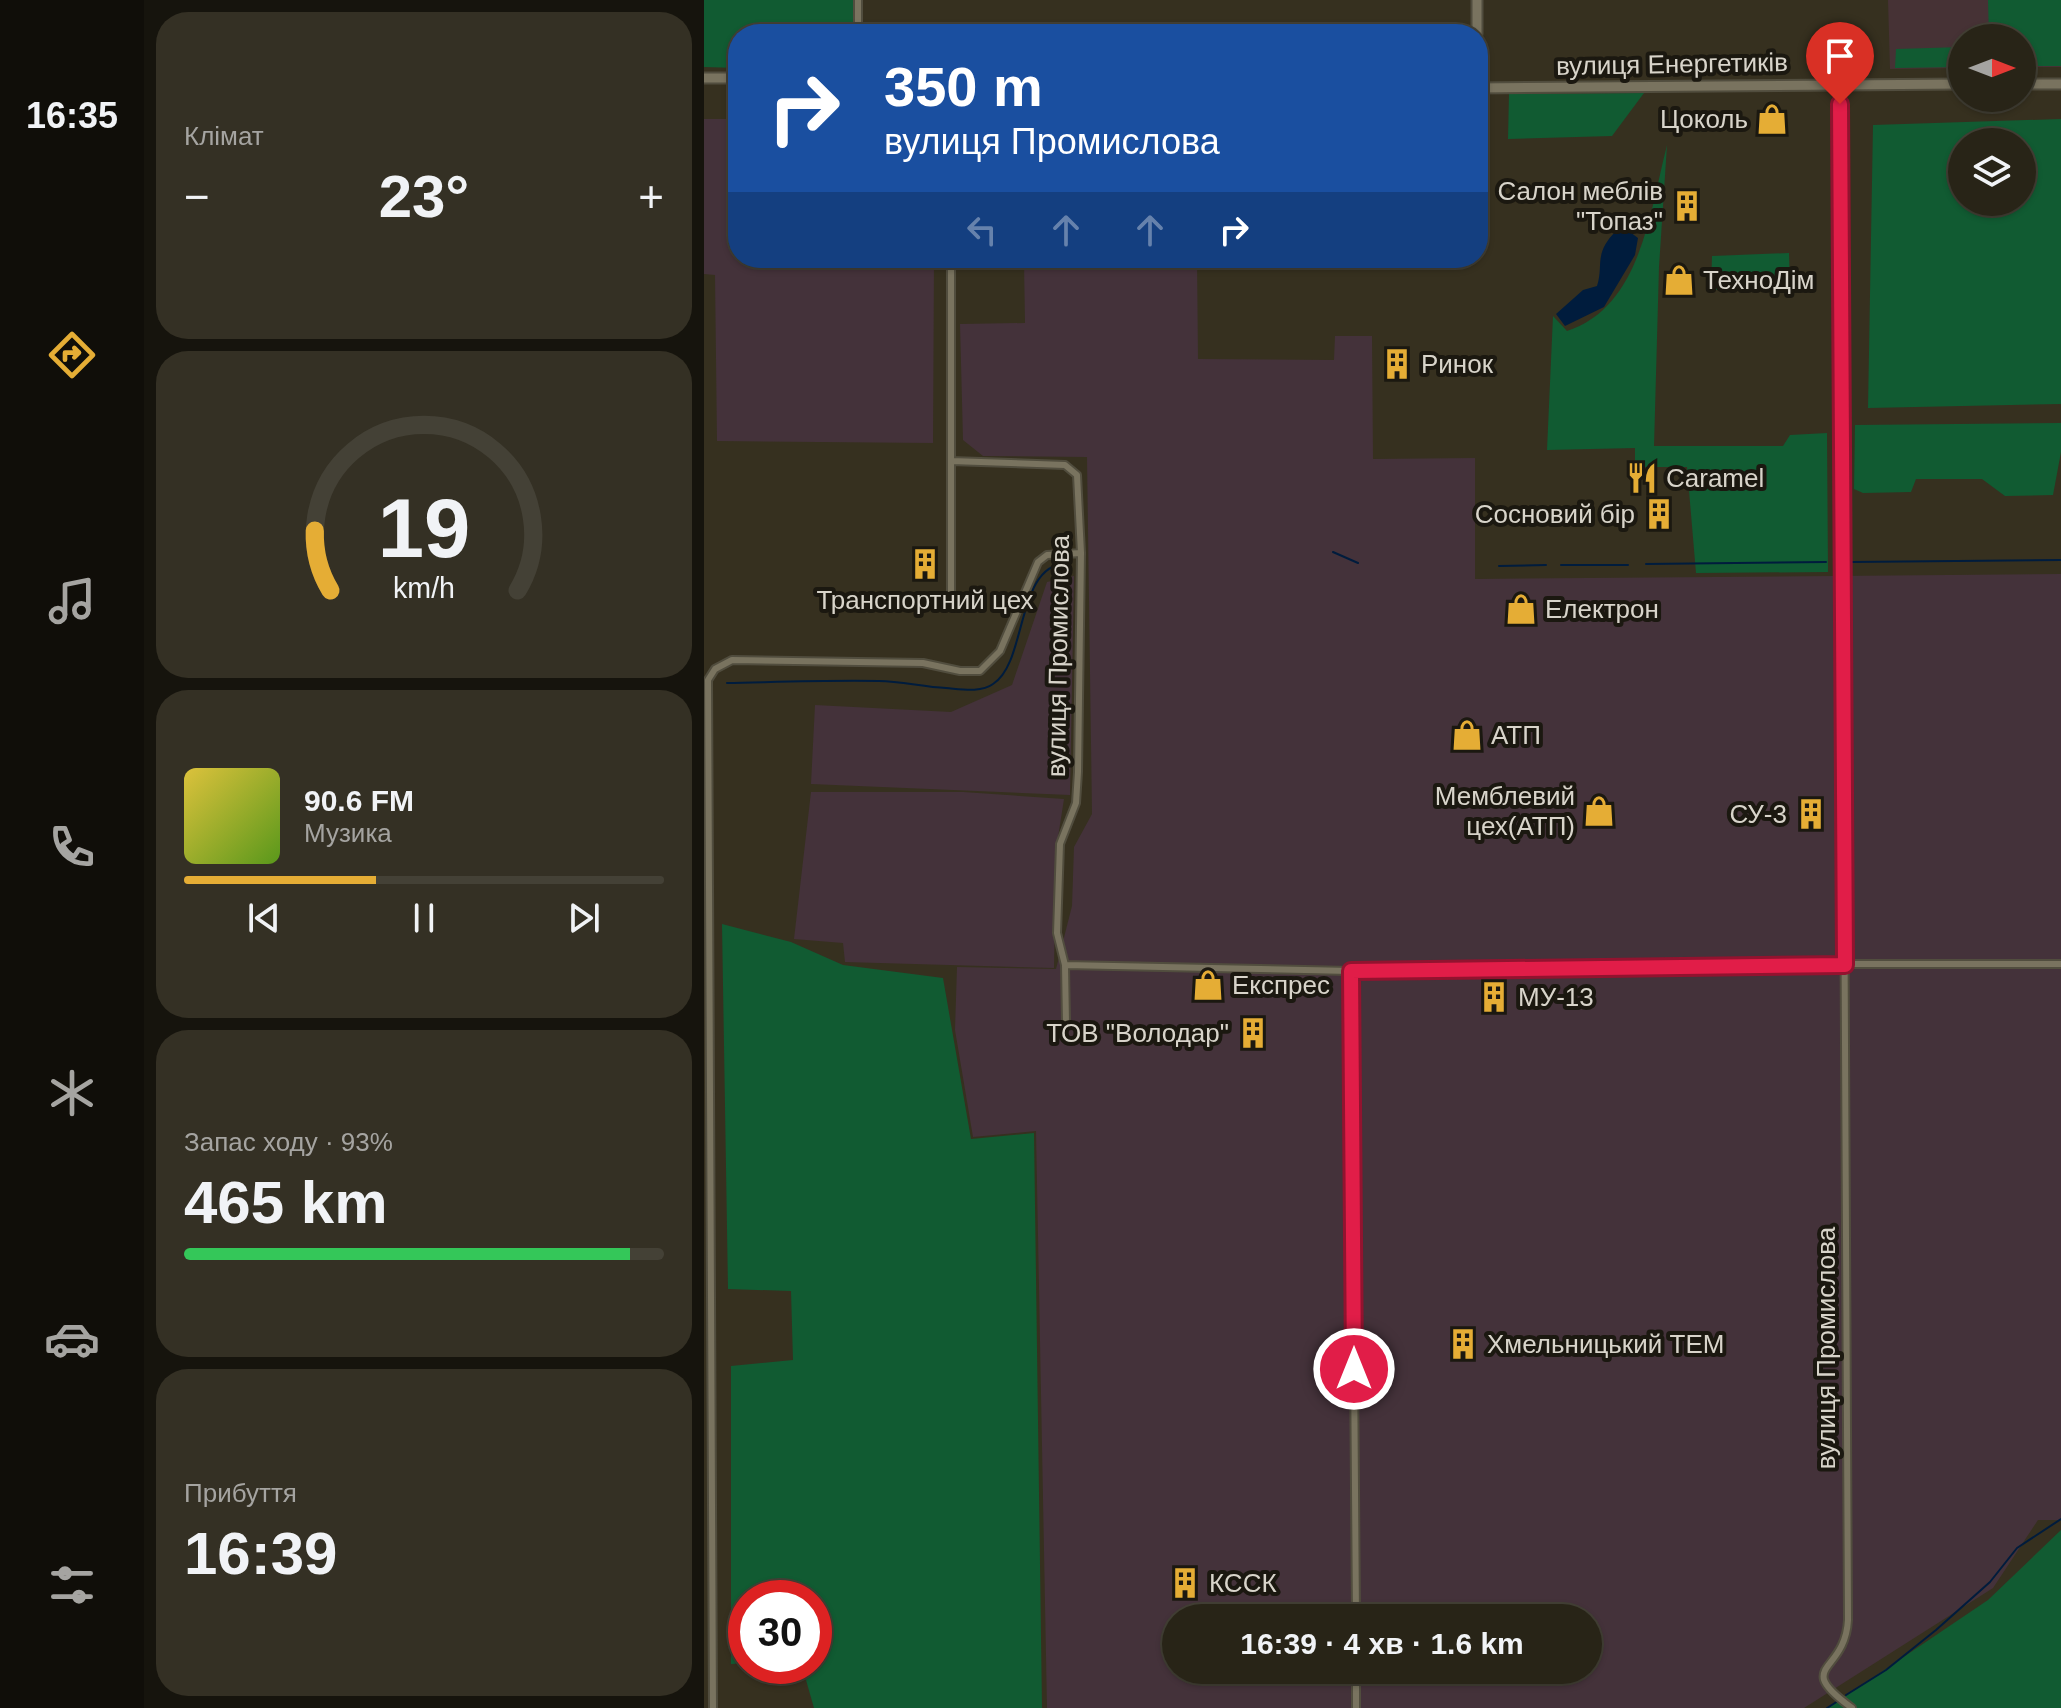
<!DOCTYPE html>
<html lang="uk">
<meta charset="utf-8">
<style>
body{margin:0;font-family:Helvetica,sans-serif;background:#343024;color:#f1f3f6;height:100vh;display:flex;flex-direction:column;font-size:30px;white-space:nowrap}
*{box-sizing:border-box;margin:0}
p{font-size:26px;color:#a5a4a1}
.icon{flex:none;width:44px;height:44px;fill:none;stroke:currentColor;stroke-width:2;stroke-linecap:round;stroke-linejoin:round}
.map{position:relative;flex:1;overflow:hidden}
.side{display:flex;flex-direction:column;gap:12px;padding:12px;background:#16140d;width:560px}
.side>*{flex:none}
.guide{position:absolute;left:24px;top:24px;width:760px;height:244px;border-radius:32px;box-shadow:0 2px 6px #0004,0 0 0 2px #444136;background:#1a4fa0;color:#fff;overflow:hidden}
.needle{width:52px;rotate:90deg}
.fabs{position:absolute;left:1244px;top:24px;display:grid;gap:16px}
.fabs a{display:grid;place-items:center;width:88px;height:88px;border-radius:50%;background:#282417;box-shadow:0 2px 6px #0004,0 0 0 2px #444136;font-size:40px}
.speed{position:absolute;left:24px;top:1580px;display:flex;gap:16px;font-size:40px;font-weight:700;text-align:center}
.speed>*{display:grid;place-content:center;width:104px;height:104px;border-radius:50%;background:#282417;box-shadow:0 2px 6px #0004,0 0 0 2px #444136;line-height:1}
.speed .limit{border:12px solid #d22;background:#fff;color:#111}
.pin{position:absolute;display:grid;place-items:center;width:68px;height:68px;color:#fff;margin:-82px -34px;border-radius:50% 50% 50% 0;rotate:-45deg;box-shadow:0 0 8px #0007}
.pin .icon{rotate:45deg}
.me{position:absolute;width:88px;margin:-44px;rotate:0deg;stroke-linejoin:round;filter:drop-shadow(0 0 6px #0008)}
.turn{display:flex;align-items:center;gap:28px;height:168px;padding:0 24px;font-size:36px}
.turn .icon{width:104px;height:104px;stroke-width:2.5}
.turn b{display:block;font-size:56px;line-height:68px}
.lanes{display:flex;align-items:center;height:76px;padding:0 24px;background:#0003;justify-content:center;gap:40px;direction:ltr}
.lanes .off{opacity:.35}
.big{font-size:60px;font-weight:600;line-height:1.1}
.side .card{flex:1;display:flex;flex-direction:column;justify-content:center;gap:12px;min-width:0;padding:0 28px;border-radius:32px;background:#343024}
.side .dial{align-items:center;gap:0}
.dial svg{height:208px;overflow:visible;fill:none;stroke:#444136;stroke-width:7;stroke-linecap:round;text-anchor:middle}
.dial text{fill:#f1f3f6;stroke:none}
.song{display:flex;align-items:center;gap:24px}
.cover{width:96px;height:96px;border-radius:12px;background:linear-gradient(135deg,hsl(50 70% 55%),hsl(90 70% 35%))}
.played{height:8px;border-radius:4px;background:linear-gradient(90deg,#e5ad35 40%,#444136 40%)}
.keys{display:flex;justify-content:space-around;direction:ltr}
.heat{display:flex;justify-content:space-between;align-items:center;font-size:44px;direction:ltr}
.charge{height:12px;border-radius:6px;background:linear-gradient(90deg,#34c759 93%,#444136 0)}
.trip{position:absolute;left:458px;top:1604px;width:440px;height:80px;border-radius:40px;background:#282417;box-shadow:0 2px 6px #0004,0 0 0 2px #444136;font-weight:600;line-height:80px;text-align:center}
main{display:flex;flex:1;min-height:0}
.tab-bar{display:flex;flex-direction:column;width:144px;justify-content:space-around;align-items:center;background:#100e09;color:#a5a4a1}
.tab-bar .icon{width:56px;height:56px}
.tab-bar .on{color:#e5ad35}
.tab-bar b{font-size:36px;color:#f1f3f6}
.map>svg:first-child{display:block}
.industrial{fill:#44323a;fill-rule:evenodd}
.medical{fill:#463235}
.green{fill:#115b32;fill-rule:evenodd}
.water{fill:#001c3d}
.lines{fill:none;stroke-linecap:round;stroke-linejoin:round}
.stream{stroke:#001c3d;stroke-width:2}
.minor-casing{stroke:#514d3e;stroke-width:10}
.secondary-casing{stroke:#514d3e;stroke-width:13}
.minor{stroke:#79735f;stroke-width:6}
.secondary{stroke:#79735f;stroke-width:9}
.route-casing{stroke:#92132f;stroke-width:20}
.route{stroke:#e11d48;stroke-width:14}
.labels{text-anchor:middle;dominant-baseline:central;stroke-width:8;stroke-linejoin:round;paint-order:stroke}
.street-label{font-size:26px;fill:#d8d4ca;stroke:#1b1810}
.poi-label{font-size:26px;fill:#d8d4ca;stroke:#1b1810;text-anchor:start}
</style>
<main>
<nav class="tab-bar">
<b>16:35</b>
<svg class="icon on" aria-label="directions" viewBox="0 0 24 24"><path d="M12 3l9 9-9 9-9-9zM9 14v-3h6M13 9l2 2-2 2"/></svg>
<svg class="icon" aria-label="music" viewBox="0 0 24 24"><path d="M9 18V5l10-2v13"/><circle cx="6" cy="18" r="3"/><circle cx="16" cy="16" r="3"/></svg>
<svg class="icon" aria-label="phone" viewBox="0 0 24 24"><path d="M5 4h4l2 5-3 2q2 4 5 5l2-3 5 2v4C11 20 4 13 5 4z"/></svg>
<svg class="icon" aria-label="climate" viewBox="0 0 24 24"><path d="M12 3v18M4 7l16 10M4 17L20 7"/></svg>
<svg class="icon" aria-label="car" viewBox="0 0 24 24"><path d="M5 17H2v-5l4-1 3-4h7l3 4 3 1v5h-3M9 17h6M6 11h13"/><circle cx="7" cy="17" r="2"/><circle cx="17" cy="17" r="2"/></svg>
<svg class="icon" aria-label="filters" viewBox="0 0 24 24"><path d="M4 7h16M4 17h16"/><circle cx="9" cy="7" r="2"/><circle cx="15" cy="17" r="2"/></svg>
</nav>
<section class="side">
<div class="card"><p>Клімат</p>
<div class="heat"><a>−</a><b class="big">23°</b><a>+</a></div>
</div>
<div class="card dial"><svg viewBox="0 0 100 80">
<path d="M14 69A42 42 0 1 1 86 69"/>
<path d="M14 69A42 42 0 0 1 8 46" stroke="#e5ad35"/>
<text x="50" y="56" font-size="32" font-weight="700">19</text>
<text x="50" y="72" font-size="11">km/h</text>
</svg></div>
<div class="card">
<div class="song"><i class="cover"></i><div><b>90.6 FM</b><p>Музика</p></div></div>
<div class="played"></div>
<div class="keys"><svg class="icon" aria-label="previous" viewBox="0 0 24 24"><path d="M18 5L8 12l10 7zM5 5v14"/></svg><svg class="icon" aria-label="pause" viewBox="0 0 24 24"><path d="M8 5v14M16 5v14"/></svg><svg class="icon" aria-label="next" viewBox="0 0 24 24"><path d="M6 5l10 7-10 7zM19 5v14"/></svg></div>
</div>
<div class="card"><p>Запас ходу · 93%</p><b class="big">465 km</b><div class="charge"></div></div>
<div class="card"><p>Прибуття</p><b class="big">16:39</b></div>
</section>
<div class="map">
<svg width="1357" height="1708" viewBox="0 0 1357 1708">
<rect width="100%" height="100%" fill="#36301f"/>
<!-- industrial -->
<path class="industrial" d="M 0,119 L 34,119 L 34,258 L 230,258 L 229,443 L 13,441 L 11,275 L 0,274 Z
M 410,258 L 493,258 L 494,359 L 630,360 L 631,336 L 668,336 L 669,459 L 771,458 L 771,579 L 1357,574 L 1357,1520 L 1334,1520 L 1289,1588 L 1100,1708 L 343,1708 L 332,1131 L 269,1137 L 251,1030 L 253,967 L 352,969 L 368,906 L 370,847 L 388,814 L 383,457 L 279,456 L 259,440 L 256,324 L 321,323 L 320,263 L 410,264 ZM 472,1618 L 884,1618 L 884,1670 L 472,1670 Z
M 370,576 L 366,795 L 107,784 L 111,705 L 247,712 L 308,685 L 343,582 Z
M 107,792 L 259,792 L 360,799 L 352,850 L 350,968 L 141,962 L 139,943 L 90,939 Z"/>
<!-- medical -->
<path class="medical" d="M 1184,0 L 1357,0 L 1357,67 L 1318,67 L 1318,38 L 1258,38 L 1258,68 L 1186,69 Z"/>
<!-- green -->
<path class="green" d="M 0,0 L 149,0 L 150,34 L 34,34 L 34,68 L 0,67 Z
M 1284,0 L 1357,0 L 1357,66 L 1318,66 L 1318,38 L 1285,38 Z
M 1258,47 L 1258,67 L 1191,68 L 1192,49 Z
M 940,93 L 908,136 L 804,139 L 805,94 Z
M 1357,119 L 1357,404 L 1164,408 L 1169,125 ZM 1258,142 L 1318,142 L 1318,202 L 1258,202 Z
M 963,145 L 955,267 L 950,446 L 1079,446 L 1086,435 L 1123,433 L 1124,572 L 992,573 L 983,467 L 931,467 L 931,448 L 843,450 L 849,316 L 863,331 C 937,307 946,211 963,145 Z
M 1085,253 L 1086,288 L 1007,290 L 1008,256 Z
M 1357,423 L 1357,452 L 1349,495 L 1301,496 L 1278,479 L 1212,479 L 1207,492 L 1159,493 L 1150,489 L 1151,425 Z
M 18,924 L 87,942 L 139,965 L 239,978 L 267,1139 L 330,1133 L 338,1708 L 110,1708 L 98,1666 L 110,1666 L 110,1598 L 42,1598 L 42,1663 L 27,1664 L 27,1366 L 89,1360 L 87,1291 L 24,1289 Z
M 1357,1530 L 1357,1708 L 1124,1708 L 1284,1600 Z"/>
<!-- water -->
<path class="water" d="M 912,231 L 926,232 L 934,238 L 931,255 L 900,307 L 861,326 L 852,314 L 879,290 L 893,286 C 900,265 889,254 912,231 Z"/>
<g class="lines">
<!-- stream -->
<path class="stream" d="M 629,552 L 654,563
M 1148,562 L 1357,560
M 942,564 L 1122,562
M 857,565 L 924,565
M 795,566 L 842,565
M 23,683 C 73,682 124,680 175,681 C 197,681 219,687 242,688 C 256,689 277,693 289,684 C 324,662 311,565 363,563
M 1142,1695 L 1182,1670 L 1232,1630 L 1286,1582 L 1313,1548 L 1357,1519
M 1123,1708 L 1134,1701"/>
<defs>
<path id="minor" d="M 154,0 L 154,34
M 1136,84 L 1144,1620 C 1141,1675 1088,1664 1148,1708
M 247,461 L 361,465 L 373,475 L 377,553 L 374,772 L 372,803 L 356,844 L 353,933 L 361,965 L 362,1023
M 247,596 L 247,258
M 361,965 L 647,971 L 652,1618
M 647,971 L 1012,964 L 1357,964
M 652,1670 L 652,1708
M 9,1708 L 4,680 L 11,669 L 28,660 L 219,663 L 256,671 L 276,671 L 296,651 L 334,562 L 343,555 L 377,553"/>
<path id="secondary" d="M 773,0 L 773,34
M 0,78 L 34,78
M 1318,84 L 1357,84
M 774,88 L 1258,84"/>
</defs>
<!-- minor casing -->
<use href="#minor" class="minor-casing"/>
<!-- secondary casing -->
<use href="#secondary" class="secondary-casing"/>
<!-- minor -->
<use href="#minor" class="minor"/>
<!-- secondary -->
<use href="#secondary" class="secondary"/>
</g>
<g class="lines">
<defs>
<path id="route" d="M 650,1369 L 647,971 L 1141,965 L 1136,104"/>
</defs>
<!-- route casing -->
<use href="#route" class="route-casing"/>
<!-- route -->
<use href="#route" class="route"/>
</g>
<!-- icons -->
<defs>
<symbol id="shop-bare" viewBox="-9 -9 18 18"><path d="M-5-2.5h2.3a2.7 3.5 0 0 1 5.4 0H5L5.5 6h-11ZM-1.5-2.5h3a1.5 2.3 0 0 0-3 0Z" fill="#e5ad35" stroke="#1b1810" stroke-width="2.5" paint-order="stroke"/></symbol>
<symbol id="building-bare" viewBox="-9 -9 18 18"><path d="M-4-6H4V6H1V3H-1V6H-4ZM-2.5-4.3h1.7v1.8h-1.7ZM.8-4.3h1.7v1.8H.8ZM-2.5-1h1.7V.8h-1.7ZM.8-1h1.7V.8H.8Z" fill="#e5ad35" stroke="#1b1810" stroke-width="2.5" paint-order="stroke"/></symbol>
<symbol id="restaurant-bare" viewBox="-9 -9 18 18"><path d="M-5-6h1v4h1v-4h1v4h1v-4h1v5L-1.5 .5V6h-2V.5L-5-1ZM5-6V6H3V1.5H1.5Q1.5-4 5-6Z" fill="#e5ad35" stroke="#1b1810" stroke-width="2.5" paint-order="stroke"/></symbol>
</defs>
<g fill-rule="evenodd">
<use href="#shop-bare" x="1046" y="97" width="44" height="44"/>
<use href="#building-bare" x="961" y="184" width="44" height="44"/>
<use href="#shop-bare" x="953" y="258" width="44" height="44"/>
<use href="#building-bare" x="671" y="342" width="44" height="44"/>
<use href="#restaurant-bare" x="916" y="456" width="44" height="44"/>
<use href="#building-bare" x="933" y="492" width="44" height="44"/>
<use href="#building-bare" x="199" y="542" width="44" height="44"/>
<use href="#shop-bare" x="795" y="587" width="44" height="44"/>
<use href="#shop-bare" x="741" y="713" width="44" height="44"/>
<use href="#shop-bare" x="873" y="789" width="44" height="44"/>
<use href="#building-bare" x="1085" y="792" width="44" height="44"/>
<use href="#shop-bare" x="482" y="963" width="44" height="44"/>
<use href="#building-bare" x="768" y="975" width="44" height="44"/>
<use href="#building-bare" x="527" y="1011" width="44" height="44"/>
<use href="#building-bare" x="737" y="1322" width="44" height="44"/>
<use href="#building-bare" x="459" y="1561" width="44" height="44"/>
</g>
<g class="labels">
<!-- street labels -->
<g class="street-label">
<text transform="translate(968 64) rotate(-1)">вулиця Енергетиків</text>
<text transform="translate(354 656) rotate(-89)">вулиця Промислова</text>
<text transform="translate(1122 1348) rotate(-90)">вулиця Промислова</text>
</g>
<!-- poi labels -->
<g class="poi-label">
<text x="1044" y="119" text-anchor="end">Цоколь</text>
<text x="959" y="191" text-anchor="end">Салон меблів<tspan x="959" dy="30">"Топаз"</tspan></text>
<text x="999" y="280">ТехноДім</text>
<text x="717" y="364">Ринок</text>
<text x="962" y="478">Caramel</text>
<text x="931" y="514" text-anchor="end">Сосновий бір</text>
<text x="221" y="600" text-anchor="middle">Транспортний цех</text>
<text x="841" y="609">Електрон</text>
<text x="787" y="735">АТП</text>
<text x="871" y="796" text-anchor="end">Мемблевий<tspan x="871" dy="30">цех(АТП)</tspan></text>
<text x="1083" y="814" text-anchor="end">СУ-3</text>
<text x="528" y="985">Експрес</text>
<text x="814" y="997">МУ-13</text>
<text x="525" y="1033" text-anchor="end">ТОВ "Володар"</text>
<text x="783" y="1344">Хмельницький ТЕМ</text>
<text x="505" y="1583">КССК</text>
</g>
</g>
</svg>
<div class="fabs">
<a><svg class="needle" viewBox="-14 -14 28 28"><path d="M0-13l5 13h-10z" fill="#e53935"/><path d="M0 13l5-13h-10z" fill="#a5a4a1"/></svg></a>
<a><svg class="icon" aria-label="layers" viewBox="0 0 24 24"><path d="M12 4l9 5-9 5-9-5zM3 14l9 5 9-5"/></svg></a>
</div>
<div class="speed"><div class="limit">30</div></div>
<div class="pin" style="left:1136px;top:104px;background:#d93025"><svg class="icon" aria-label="arrive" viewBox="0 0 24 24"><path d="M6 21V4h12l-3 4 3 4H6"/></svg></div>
<svg class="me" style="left:650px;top:1369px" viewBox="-20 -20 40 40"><circle r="17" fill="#e11d48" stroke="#fff" stroke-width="3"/><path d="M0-11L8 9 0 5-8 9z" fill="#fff"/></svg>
<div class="trip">16:39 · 4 хв · 1.6 km</div>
<div class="guide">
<div class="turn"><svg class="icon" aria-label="right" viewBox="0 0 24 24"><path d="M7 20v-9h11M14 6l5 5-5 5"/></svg><div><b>350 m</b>вулиця Промислова</div></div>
<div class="lanes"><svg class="icon off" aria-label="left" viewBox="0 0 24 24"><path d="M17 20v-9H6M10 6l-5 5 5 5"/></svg><svg class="icon off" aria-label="ahead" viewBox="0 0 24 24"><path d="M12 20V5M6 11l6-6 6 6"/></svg><svg class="icon off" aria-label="ahead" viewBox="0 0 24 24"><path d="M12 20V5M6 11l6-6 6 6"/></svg><svg class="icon" aria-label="right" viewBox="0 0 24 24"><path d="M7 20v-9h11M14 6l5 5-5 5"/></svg></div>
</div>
</div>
</main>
